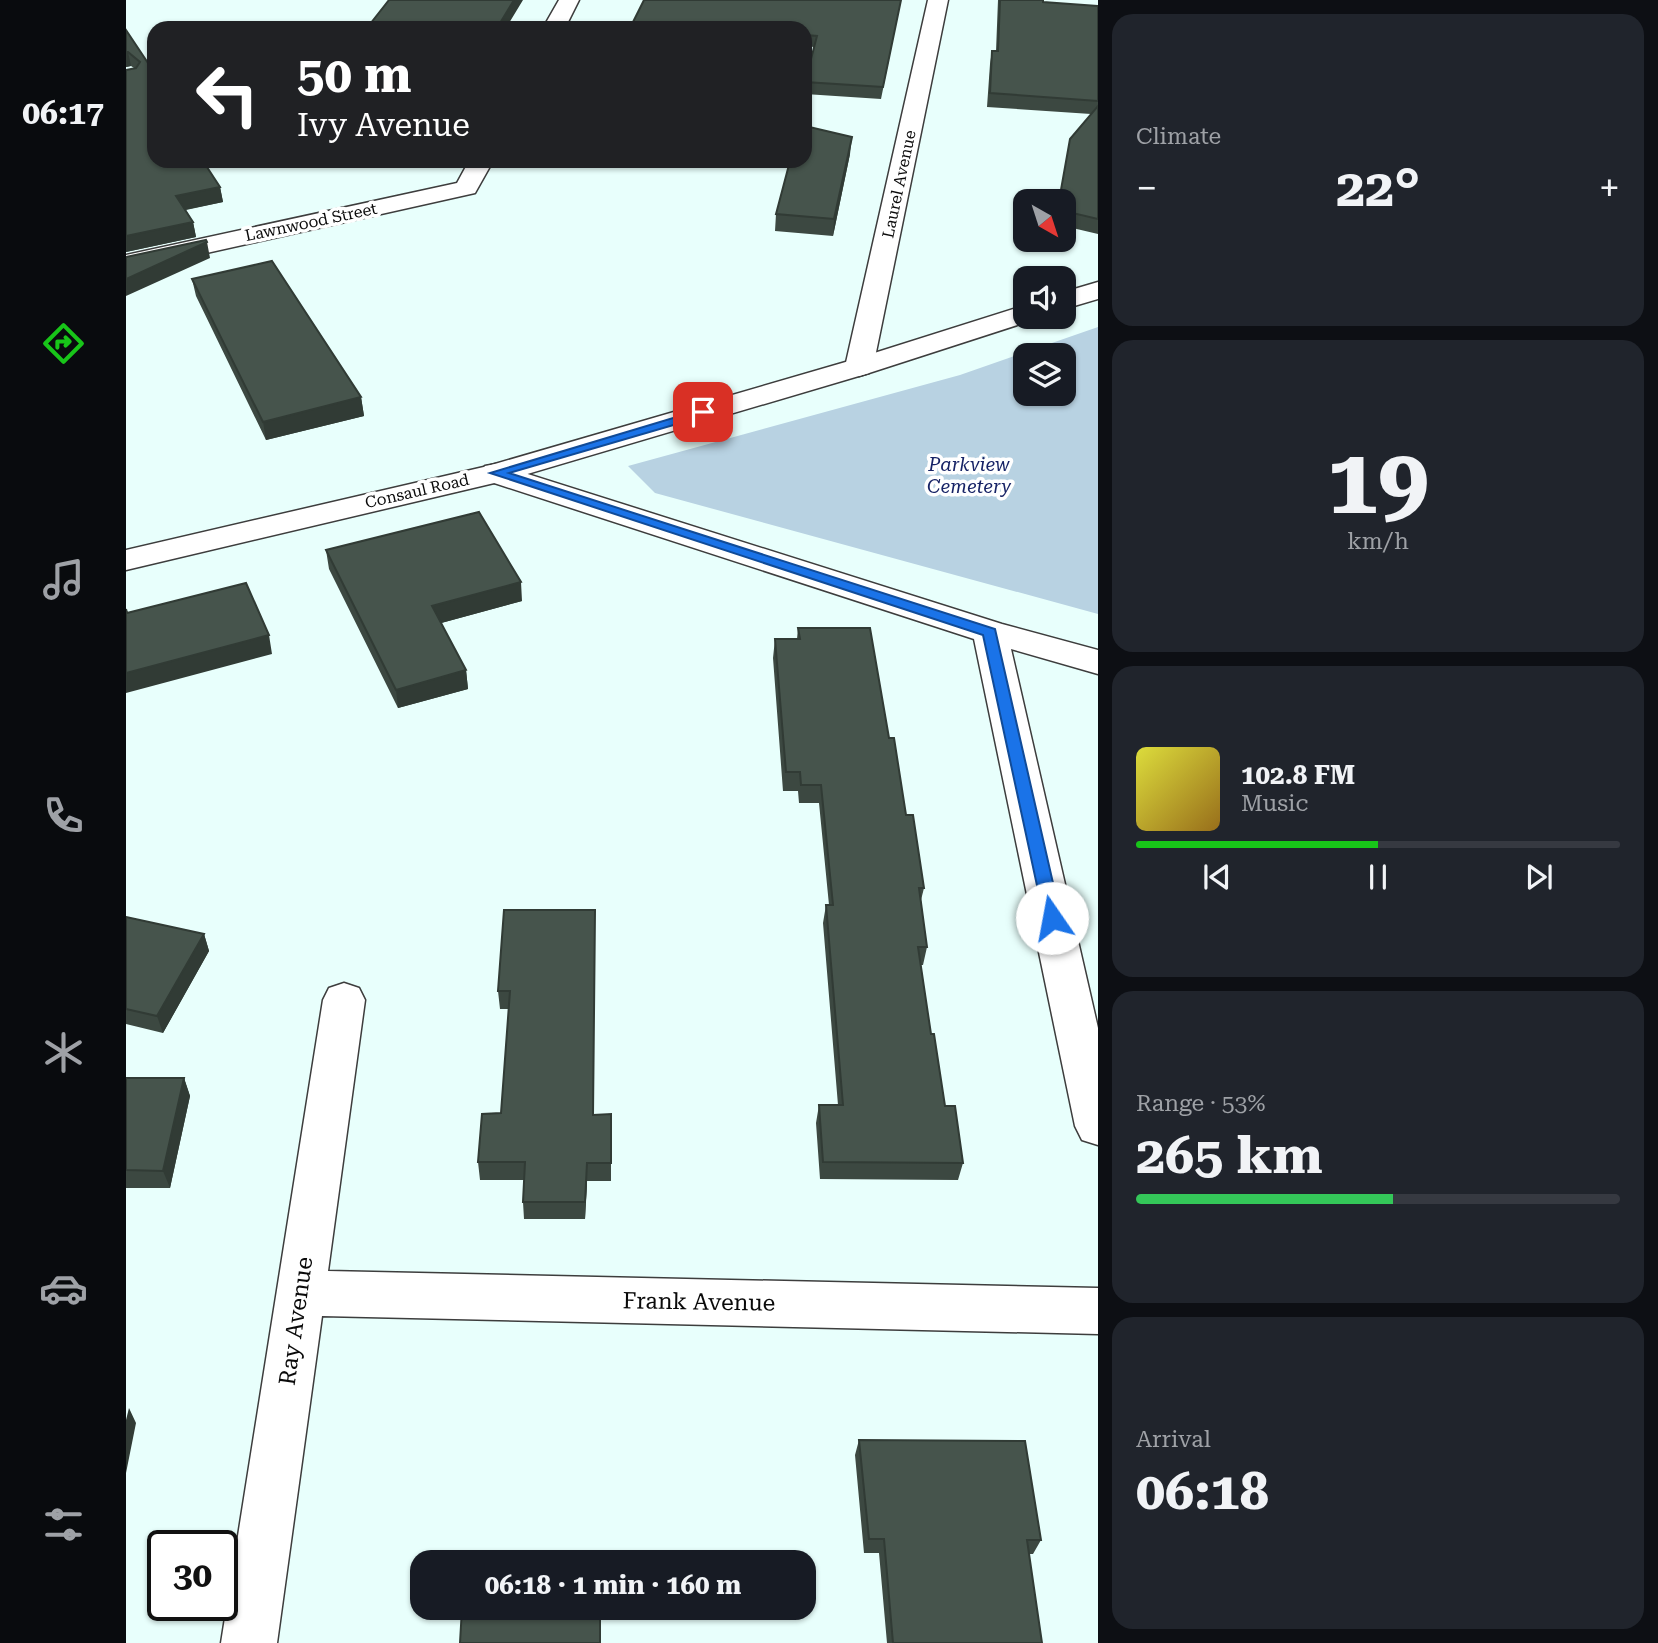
<!DOCTYPE html>
<meta charset="utf-8">
<style>
body{margin:0;font-family:"Roboto Serif",serif;background:#20242c;color:#f1f3f6;height:100vh;display:flex;flex-direction:column;font-size:26px;white-space:nowrap}
*{box-sizing:border-box;margin:0}
p{font-size:23px;color:#9ea1a6}
.icon{flex:none;width:38px;height:38px;fill:none;stroke:currentColor;stroke-width:2;stroke-linecap:round;stroke-linejoin:round}
.map{position:relative;flex:1;overflow:hidden}
.details{display:flex;flex-direction:column;gap:14px;padding:14px;background:#0d0f14;width:560px}
.details>*{flex:none}
.top-card{position:absolute;left:21px;top:21px;width:665px;height:147px;border-radius:21px;box-shadow:0 2px 5px #0004;background:#202124;color:#fff;overflow:hidden}
.needle{width:46px;rotate:141deg}
.controls{position:absolute;left:887px;top:189px;display:grid;gap:14px}
.controls a{display:grid;place-items:center;width:63px;height:63px;border-radius:14px;background:#171b24;box-shadow:0 2px 5px #0004;font-size:35px}
.speed{position:absolute;left:21px;top:1530px;display:flex;gap:14px;font-size:35px;font-weight:700;text-align:center}
.speed>*{display:grid;place-content:center;width:91px;height:91px;border-radius:50%;background:#171b24;box-shadow:0 2px 5px #0004;line-height:1}
.speed .limit{border:4px solid #111;border-radius:10px;background:#fff;color:#111}
.pin{position:absolute;display:grid;place-items:center;width:60px;height:60px;color:#fff;margin:-30px;border-radius:14px;box-shadow:0 4px 10px #0006}
.me{position:absolute;width:77px;margin:-38px;rotate:348deg;stroke-linejoin:round;filter:drop-shadow(0 0 5px #0008)}
.turn{display:flex;align-items:center;gap:24px;height:147px;padding:0 35px;font-size:32px}
.turn .icon{width:91px;height:91px;stroke-width:2.5}
.turn b{display:block;font-size:49px;line-height:60px}
.big{font-size:52px;font-weight:700;line-height:1.1}
.details .tile{flex:1;display:flex;flex-direction:column;justify-content:center;gap:10px;min-width:0;padding:0 24px;border-radius:21px;background:#20242c}
.details .dial{align-items:center;gap:0}
.dial b{font-size:91px;line-height:1}
.song{display:flex;align-items:center;gap:21px}
.cover{width:84px;height:84px;border-radius:10px;background:linear-gradient(135deg,hsl(60 70% 55%),hsl(40 70% 35%))}
.played{height:7px;border-radius:4px;background:linear-gradient(90deg,#18c519 50%,#363941 50%)}
.keys{display:flex;justify-content:space-around;direction:ltr}
.heat{display:flex;justify-content:space-between;align-items:center;font-size:38px;direction:ltr}
.charge{height:10px;border-radius:5px;background:linear-gradient(90deg,#34c759 53%,#363941 0)}
.trip{position:absolute;left:284px;top:1550px;width:406px;height:70px;border-radius:21px;background:#171b24;box-shadow:0 2px 5px #0004;font-weight:700;line-height:70px;text-align:center}
main{display:flex;flex:1;min-height:0}
.dock{display:flex;flex-direction:column;width:126px;justify-content:space-around;align-items:center;background:#090b0e;color:#9ea1a6}
.dock .icon{width:49px;height:49px}
.dock .active{color:#18c519}
.dock b{font-size:32px;color:#f1f3f6}
.map>svg:first-child{display:block}
.cemetery{fill:#b8d2e2;fill-rule:evenodd}
.lines{fill:none;stroke-linecap:round;stroke-linejoin:round}
.minor-casing{stroke:#3d3d3d;stroke-width:3}
.tertiary-casing{stroke:#3d3d3d;stroke-width:3}
.minor{fill:#fff;fill-rule:evenodd}
.tertiary{fill:#fff;fill-rule:evenodd}
.wall{fill:#3c4841}
.shaded-wall{fill:#313b35}
.building{fill:#46544c;stroke:#313b35;stroke-width:2}
.route{fill:#1a73e8;stroke:#114b97;stroke-width:2}
.labels{text-anchor:middle;dominant-baseline:central;stroke-width:7;stroke-linejoin:round;paint-order:stroke}
.far-street-label{font-size:16px;fill:#0a0a0a;stroke:#fff}
.park-label{font-size:19px;font-style:italic;fill:#172366;stroke:#fff}
.near-street-label{font-size:23px;fill:#0a0a0a;stroke:#fff}
</style>
<main>
<nav class="dock">
<b>06:17</b>
<svg class="icon active" aria-label="directions" viewBox="0 0 24 24"><path d="M12 3l9 9-9 9-9-9zM9 14v-3h6M13 9l2 2-2 2"/></svg>
<svg class="icon" aria-label="music" viewBox="0 0 24 24"><path d="M9 18V5l10-2v13"/><circle cx="6" cy="18" r="3"/><circle cx="16" cy="16" r="3"/></svg>
<svg class="icon" aria-label="phone" viewBox="0 0 24 24"><path d="M5 4h4l2 5-3 2q2 4 5 5l2-3 5 2v4C11 20 4 13 5 4z"/></svg>
<svg class="icon" aria-label="climate" viewBox="0 0 24 24"><path d="M12 3v18M4 7l16 10M4 17L20 7"/></svg>
<svg class="icon" aria-label="car" viewBox="0 0 24 24"><path d="M5 17H2v-5l4-1 3-4h7l3 4 3 1v5h-3M9 17h6M6 11h13"/><circle cx="7" cy="17" r="2"/><circle cx="17" cy="17" r="2"/></svg>
<svg class="icon" aria-label="filters" viewBox="0 0 24 24"><path d="M4 7h16M4 17h16"/><circle cx="9" cy="7" r="2"/><circle cx="15" cy="17" r="2"/></svg>
</nav>
<div class="map">
<svg width="972" height="1643" viewBox="0 0 972 1643">
<rect width="100%" height="100%" fill="#e8fffc"/>
<!-- cemetery -->
<path class="cemetery" d="M 972,327 L 972,614 L 529,493 L 502,466 L 834,375 ZM 900,355 L 938,355 L 938,394 L 900,394 Z"/>
<g class="lines">
<defs>
<path id="minor" d="M 433,0 L 453,0 L 439,28 L 417,28 Z
M 802,0 L 822,0 L 747,367 L 743,373 L 733,376 L 723,373 L 719,367 Z
M 343,161 L 367,161 L 349,193 L 0,271 L 0,255 L 331,183 Z
M 370,464 L 876,624 L 972,650 L 972,674 L 885,649 L 972,1028 L 972,1145 L 956,1140 L 949,1126 L 848,639 L 359,480 L 355,473 L 359,466 Z
M 218,983 L 233,988 L 239,1000 L 202,1271 L 972,1288 L 972,1334 L 196,1316 L 151,1643 L 95,1643 L 197,1000 L 203,988 Z"/>
<path id="tertiary" d="M 972,282 L 972,299 L 938,309 L 938,292 Z
M 900,305 L 900,317 L 911,317 L 910,319 L 743,373 L 381,480 L 0,570 L 0,550 L 362,466 L 723,361 Z"/>
</defs>
<!-- minor casing -->
<use href="#minor" class="minor-casing"/>
<!-- tertiary casing -->
<use href="#tertiary" class="tertiary-casing"/>
<!-- minor -->
<use href="#minor" class="minor"/>
<!-- tertiary -->
<use href="#tertiary" class="tertiary"/>
</g>
<!-- wall -->
<path class="wall" d="M 518,0 L 775,0 L 755,99 L 679,94 L 679,81 L 688,47 L 679,46 L 679,28 L 504,28 Z
M 872,0 L 917,0 L 917,2 L 972,6 L 972,234 L 938,226 L 938,201 L 965,114 L 861,107 L 864,64 L 866,51 L 870,51 Z
M 0,30 L 28,72 L 28,161 L 94,187 L 97,202 L 60,210 L 67,222 L 70,237 L 0,252 L 8,68 L 5,66 L 0,67 Z
M 724,154 L 707,236 L 649,231 L 650,214 Z
M 66,279 L 235,397 L 238,416 L 140,440 L 70,296 Z
M 200,550 L 396,601 L 315,623 L 340,670 L 342,689 L 272,708 L 203,569 Z
M 672,628 L 763,738 L 780,815 L 798,888 L 795,900 L 801,947 L 797,965 L 795,965 L 805,1034 L 819,1106 L 837,1163 L 832,1180 L 694,1179 L 690,1123 L 693,1105 L 712,1105 L 697,923 L 700,905 L 703,905 L 693,803 L 673,803 L 672,791 L 657,791 L 647,658 L 649,639 L 671,639 Z
M 378,910 L 467,1115 L 485,1114 L 485,1181 L 461,1181 L 459,1219 L 398,1219 L 397,1202 L 398,1180 L 354,1180 L 352,1162 L 375,1113 L 383,1009 L 374,1009 L 372,991 Z
M 0,917 L 78,934 L 83,951 L 37,1033 L 0,1024 Z
M 0,1078 L 58,1078 L 64,1096 L 44,1188 L 0,1188 Z
M 733,1440 L 915,1540 L 907,1554 L 903,1554 L 916,1643 L 761,1643 L 753,1553 L 738,1553 L 729,1455 Z"/>
<!-- shaded-wall -->
<path class="shaded-wall" d="M 388,0 L 397,0 L 380,28 L 371,28 Z
M 0,52 L 2,52 L 5,66 L 0,67 Z
M 726,137 L 724,154 L 707,236 L 708,219 Z
M 94,187 L 97,202 L 53,211 L 50,196 Z
M 67,222 L 70,237 L 0,252 L 0,236 Z
M 81,242 L 84,258 L 0,296 L 0,279 Z
M 235,397 L 238,416 L 140,440 L 137,422 Z
M 395,582 L 396,601 L 308,625 L 306,606 Z
M 143,635 L 146,654 L 0,693 L 0,673 Z
M 340,670 L 342,689 L 272,708 L 270,690 Z
M 78,934 L 83,951 L 37,1033 L 31,1016 Z
M 58,1078 L 64,1096 L 44,1188 L 37,1171 Z
M 461,1163 L 461,1181 L 459,1219 L 459,1202 Z
M 3,1408 L 10,1423 L 0,1473 L 0,1420 Z"/>
<!-- building -->
<path class="building" d="M 263,0 L 388,0 L 371,28 L 241,28 Z
M 518,0 L 775,0 L 757,87 L 679,82 L 691,36 L 679,35 L 679,28 L 592,28 L 557,25 L 556,28 L 504,28 Z
M 874,0 L 917,0 L 917,2 L 972,6 L 972,101 L 864,93 L 866,51 L 872,51 Z
M 0,30 L 28,72 L 28,161 L 77,161 L 94,187 L 50,196 L 67,222 L 0,236 L 0,70 L 10,68 L 14,62 L 2,52 L 0,52 Z
M 972,106 L 972,219 L 938,211 L 938,201 L 933,201 L 944,139 Z
M 679,126 L 726,137 L 708,219 L 650,214 L 664,161 L 679,161 Z
M 80,240 L 81,242 L 0,279 L 0,257 Z
M 146,261 L 235,397 L 137,422 L 66,279 Z
M 353,512 L 395,582 L 306,606 L 340,670 L 270,690 L 200,550 Z
M 120,583 L 143,635 L 0,673 L 0,609 L 1,613 Z
M 672,628 L 744,628 L 763,738 L 768,738 L 780,815 L 787,815 L 798,888 L 793,888 L 801,947 L 792,947 L 805,1034 L 808,1034 L 819,1106 L 829,1106 L 837,1163 L 697,1162 L 693,1105 L 717,1105 L 700,905 L 707,905 L 695,785 L 675,785 L 674,772 L 660,772 L 649,639 L 674,639 Z
M 378,910 L 469,910 L 467,1115 L 485,1114 L 485,1163 L 461,1163 L 459,1202 L 397,1202 L 399,1162 L 352,1162 L 356,1114 L 375,1113 L 384,991 L 372,991 Z
M 0,917 L 78,934 L 31,1016 L 0,1009 Z
M 0,1078 L 58,1078 L 37,1171 L 0,1170 Z
M 733,1440 L 899,1441 L 915,1540 L 901,1540 L 916,1643 L 767,1643 L 758,1539 L 743,1539 Z
M 336,1608 L 474,1608 L 474,1643 L 334,1643 Z"/>
<!-- route -->
<path class="route" d="M 577,409 L 583,412 L 582,415 L 383,473 L 869,629 L 935,918 L 932,923 L 921,923 L 918,918 L 857,635 L 364,473 Z"/>
<g class="labels">
<!-- far-street labels -->
<g class="far-street-label">
<text transform="translate(773 184) rotate(-78)">Laurel Avenue</text>
<text transform="translate(185 222) rotate(-12)">Lawnwood Street</text>
<text transform="translate(291 491) rotate(-13)">Consaul Road</text>
</g>
<!-- park labels -->
<g class="park-label">
<text x="843" y="464">Parkview<tspan x="843" dy="22">Cemetery</tspan></text>
</g>
<!-- near-street labels -->
<g class="near-street-label">
<text transform="translate(573 1302) rotate(1)">Frank Avenue</text>
<text transform="translate(170 1321) rotate(-82)">Ray Avenue</text>
</g>
</g>
</svg>
<div class="controls">
<a><svg class="needle" viewBox="-14 -14 28 28"><path d="M0-13l5 13h-10z" fill="#e53935"/><path d="M0 13l5-13h-10z" fill="#9ea1a6"/></svg></a>
<a><svg class="icon" aria-label="sound" viewBox="0 0 24 24"><path d="M4 9h4l5-4v14l-5-4H4zM17 9q2 3 0 6"/></svg></a>
<a><svg class="icon" aria-label="layers" viewBox="0 0 24 24"><path d="M12 4l9 5-9 5-9-5zM3 14l9 5 9-5"/></svg></a>
</div>
<div class="speed"><div class="limit">30</div></div>
<div class="pin" style="left:577px;top:412px;background:#d93025"><svg class="icon" aria-label="arrive" viewBox="0 0 24 24"><path d="M6 21V4h12l-3 4 3 4H6"/></svg></div>
<svg class="me" style="left:926px;top:918px" viewBox="-20 -20 40 40"><circle r="19" fill="#fff"/><path d="M0-13L10 11 0 6-10 11z" fill="#1a73e8"/></svg>
<div class="trip">06:18 · 1 min · 160 m</div>
<div class="top-card">
<div class="turn"><svg class="icon" aria-label="left" viewBox="0 0 24 24"><path d="M17 20v-9H6M10 6l-5 5 5 5"/></svg><div><b>50 m</b>Ivy Avenue</div></div>
</div>
</div>
<section class="details">
<div class="tile"><p>Climate</p>
<div class="heat"><a>−</a><b class="big">22°</b><a>+</a></div>
</div>
<div class="tile dial"><b>19</b><p>km/h</p></div>
<div class="tile">
<div class="song"><i class="cover"></i><div><b>102.8 FM</b><p>Music</p></div></div>
<div class="played"></div>
<div class="keys"><svg class="icon" aria-label="previous" viewBox="0 0 24 24"><path d="M18 5L8 12l10 7zM5 5v14"/></svg><svg class="icon" aria-label="pause" viewBox="0 0 24 24"><path d="M8 5v14M16 5v14"/></svg><svg class="icon" aria-label="next" viewBox="0 0 24 24"><path d="M6 5l10 7-10 7zM19 5v14"/></svg></div>
</div>
<div class="tile"><p>Range · 53%</p><b class="big">265 km</b><div class="charge"></div></div>
<div class="tile"><p>Arrival</p><b class="big">06:18</b></div>
</section>
</main>
